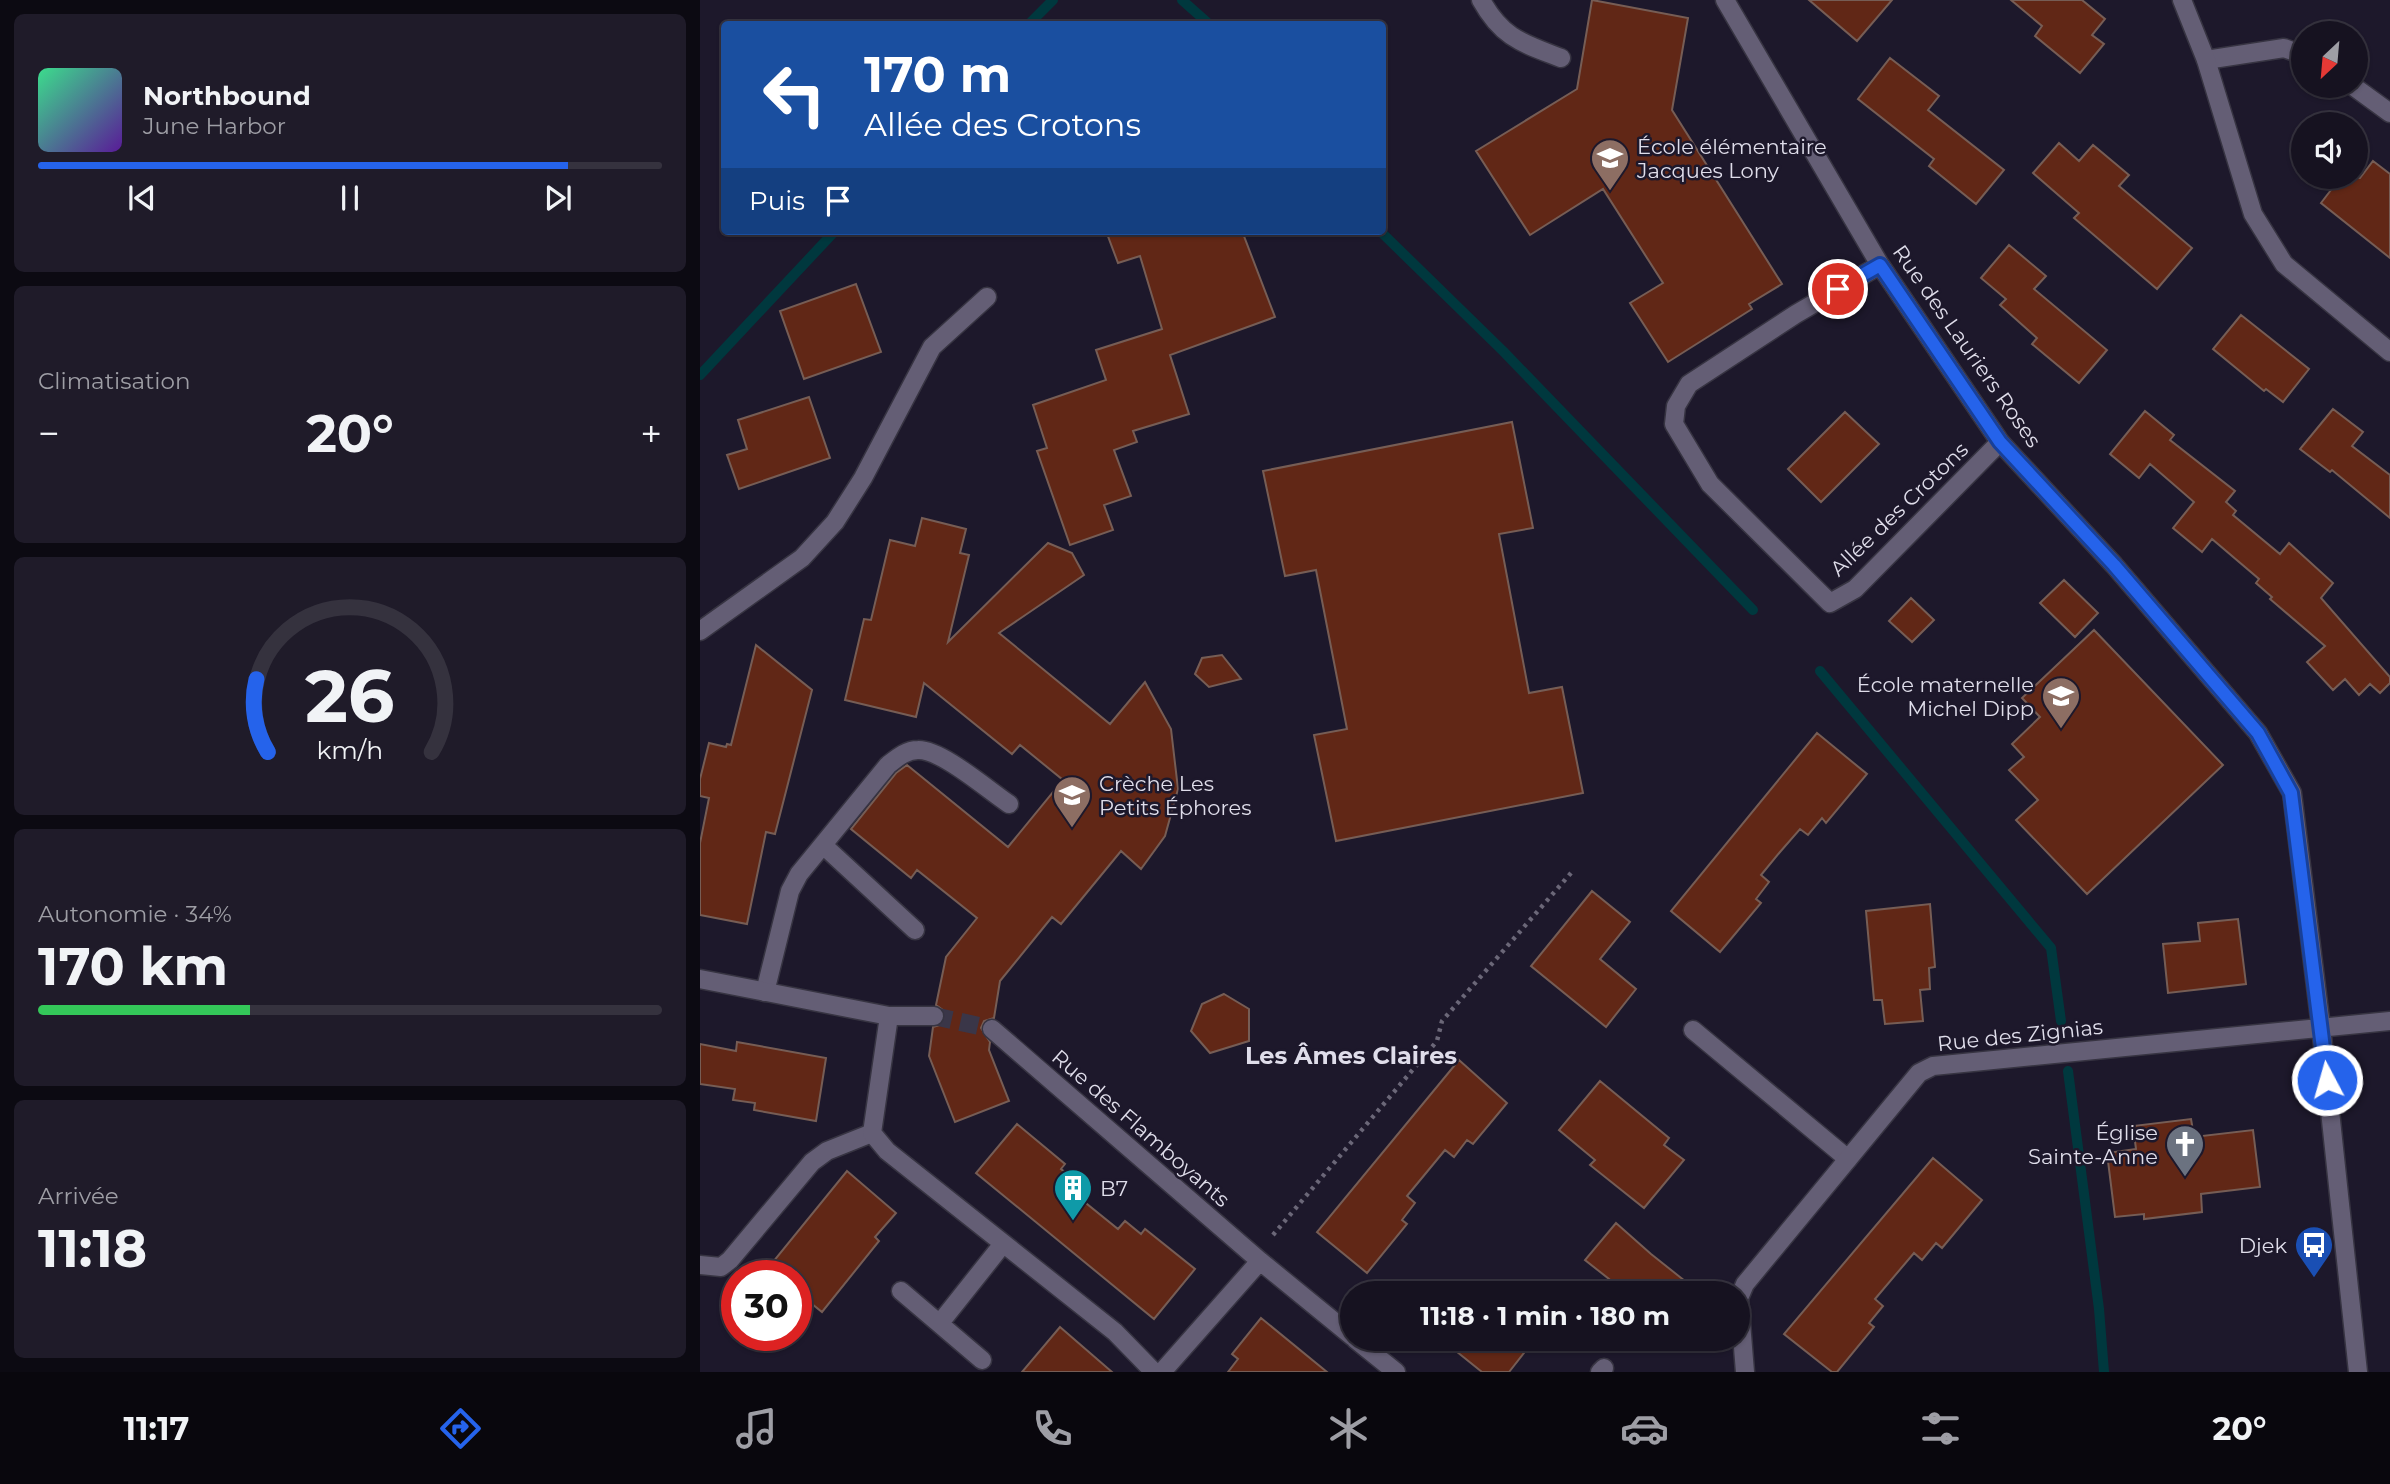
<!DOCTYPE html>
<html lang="fr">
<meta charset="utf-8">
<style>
body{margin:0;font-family:Montserrat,sans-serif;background:#1f1b29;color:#f1f3f6;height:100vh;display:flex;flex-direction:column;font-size:26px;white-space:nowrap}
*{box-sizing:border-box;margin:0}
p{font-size:23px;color:#9e9ea5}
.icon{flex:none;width:38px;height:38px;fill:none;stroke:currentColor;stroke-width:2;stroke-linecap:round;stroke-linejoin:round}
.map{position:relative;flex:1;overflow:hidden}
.side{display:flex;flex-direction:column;gap:14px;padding:14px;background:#0c0a12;width:700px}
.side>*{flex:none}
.guide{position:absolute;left:21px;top:21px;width:665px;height:214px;border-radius:7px;box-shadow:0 2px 5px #0004,0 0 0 2px #35323e;background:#1a4fa0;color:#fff;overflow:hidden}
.needle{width:46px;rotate:206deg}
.fabs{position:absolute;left:1591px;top:21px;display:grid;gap:14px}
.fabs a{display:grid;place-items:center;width:77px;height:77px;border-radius:50%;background:#161220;box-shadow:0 2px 5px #0004,0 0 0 2px #35323e;font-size:35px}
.speed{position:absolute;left:21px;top:1260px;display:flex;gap:14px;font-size:35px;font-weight:700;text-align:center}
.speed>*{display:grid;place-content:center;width:91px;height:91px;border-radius:50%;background:#161220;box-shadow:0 2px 5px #0004,0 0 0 2px #35323e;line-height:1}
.speed .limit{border:10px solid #d22;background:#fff;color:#111}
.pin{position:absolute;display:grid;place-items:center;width:60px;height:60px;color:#fff;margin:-30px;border:4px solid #fff;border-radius:50%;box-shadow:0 2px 7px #0007}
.me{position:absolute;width:77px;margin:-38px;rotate:354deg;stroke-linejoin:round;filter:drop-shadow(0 0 5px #0008)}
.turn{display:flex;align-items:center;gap:24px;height:147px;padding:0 28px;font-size:32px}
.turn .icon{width:91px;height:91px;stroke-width:2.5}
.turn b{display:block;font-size:49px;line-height:60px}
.then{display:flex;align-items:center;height:66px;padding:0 28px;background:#0003;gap:14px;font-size:26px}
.big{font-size:52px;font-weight:700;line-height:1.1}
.side .card{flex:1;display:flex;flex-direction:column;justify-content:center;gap:10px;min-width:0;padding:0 24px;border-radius:10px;background:#1f1b29}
.side .dial{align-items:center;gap:0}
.dial svg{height:182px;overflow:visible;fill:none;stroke:#35323e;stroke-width:7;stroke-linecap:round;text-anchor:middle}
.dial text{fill:#f1f3f6;stroke:none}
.song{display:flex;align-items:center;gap:21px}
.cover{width:84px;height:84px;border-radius:10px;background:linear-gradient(135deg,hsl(150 70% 55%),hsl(270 70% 35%))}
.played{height:7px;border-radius:4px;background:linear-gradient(90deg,#2563eb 85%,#35323e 85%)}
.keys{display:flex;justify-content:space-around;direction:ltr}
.heat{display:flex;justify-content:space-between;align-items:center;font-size:38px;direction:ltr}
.charge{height:10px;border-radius:5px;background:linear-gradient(90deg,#34c759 34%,#35323e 0)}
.trip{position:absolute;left:640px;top:1281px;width:410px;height:70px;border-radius:35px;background:#161220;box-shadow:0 2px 5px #0004,0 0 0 2px #35323e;font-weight:700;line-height:70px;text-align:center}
.dock{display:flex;height:112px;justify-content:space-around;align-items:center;background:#09070d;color:#9e9ea5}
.dock .icon{width:49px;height:49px}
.dock .selected{color:#2563eb}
.dock b{font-size:32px;color:#f1f3f6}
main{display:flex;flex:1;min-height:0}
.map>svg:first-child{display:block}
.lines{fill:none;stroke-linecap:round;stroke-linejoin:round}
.stream{stroke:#00383e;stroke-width:10}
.building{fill:#612716;stroke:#765d55;stroke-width:2}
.minor-tunnel{stroke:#3a3648;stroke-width:18;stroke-dasharray:18 9;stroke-linecap:butt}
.service-casing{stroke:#373442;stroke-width:21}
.minor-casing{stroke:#373442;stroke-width:21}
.path{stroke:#6b6778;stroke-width:4.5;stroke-dasharray:3.5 5;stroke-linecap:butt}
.service{stroke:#645e75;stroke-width:18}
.minor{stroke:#645e75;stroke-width:18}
.route-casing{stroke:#184099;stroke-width:18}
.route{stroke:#2563eb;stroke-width:12}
.labels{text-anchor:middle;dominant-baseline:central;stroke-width:5;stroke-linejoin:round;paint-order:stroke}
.poi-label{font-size:21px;fill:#dfddea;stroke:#1d182b;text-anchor:start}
.street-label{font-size:21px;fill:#dfddea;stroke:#1d182b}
.quarter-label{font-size:24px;font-weight:bold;fill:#dfddea;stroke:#1d182b}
</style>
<main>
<section class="side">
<div class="card">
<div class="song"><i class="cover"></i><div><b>Northbound</b><p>June Harbor</p></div></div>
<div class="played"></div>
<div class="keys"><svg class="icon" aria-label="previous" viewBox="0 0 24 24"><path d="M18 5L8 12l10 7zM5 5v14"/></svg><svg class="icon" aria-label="pause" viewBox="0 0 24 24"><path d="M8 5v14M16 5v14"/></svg><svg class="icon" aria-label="next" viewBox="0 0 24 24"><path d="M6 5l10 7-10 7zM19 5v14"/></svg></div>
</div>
<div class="card"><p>Climatisation</p>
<div class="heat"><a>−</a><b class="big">20°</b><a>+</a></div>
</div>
<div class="card dial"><svg viewBox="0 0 100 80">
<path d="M14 69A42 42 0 1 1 86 69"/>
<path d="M14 69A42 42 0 0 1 9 37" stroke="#2563eb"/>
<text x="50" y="56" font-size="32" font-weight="700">26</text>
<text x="50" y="72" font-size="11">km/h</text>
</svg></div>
<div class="card"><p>Autonomie · 34%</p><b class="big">170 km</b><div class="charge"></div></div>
<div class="card"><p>Arrivée</p><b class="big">11:18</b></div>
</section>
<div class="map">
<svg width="1690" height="1372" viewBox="0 0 1690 1372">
<rect width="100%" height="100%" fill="#1d182b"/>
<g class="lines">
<!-- stream -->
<path class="stream" d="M 482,0 L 509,24
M 329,24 L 353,0
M 680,231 L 803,351 L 1053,610
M 0,375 L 135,231
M 1120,671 L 1351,948 L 1361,1021
M 1368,1071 L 1399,1309 L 1404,1372"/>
</g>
<!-- building -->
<path class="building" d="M 892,0 L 988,18 L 972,110 L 1082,284 L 1049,304 L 1052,309 L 968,362 L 930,303 L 963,283 L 903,189 L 830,235 L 776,151 L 877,89 Z
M 1109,0 L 1192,0 L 1157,41 Z
M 1311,0 L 1382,0 L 1405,19 L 1392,35 L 1404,44 L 1380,73 L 1335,36 L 1342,26 Z
M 1190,58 L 1239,96 L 1228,110 L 1304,170 L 1276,204 L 1229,166 L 1234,159 L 1158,99 Z
M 1359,143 L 1379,161 L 1393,145 L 1429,175 L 1419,186 L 1492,248 L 1457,289 L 1374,218 L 1379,213 L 1333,173 Z
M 1673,161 L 1690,174 L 1690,258 L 1621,203 L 1641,177 L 1660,178 Z
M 406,231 L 542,231 L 575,317 L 470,355 L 489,414 L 433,431 L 437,442 L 414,450 L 431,496 L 404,505 L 413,530 L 370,545 L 337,451 L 347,448 L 333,405 L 406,380 L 396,350 L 462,329 L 440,256 L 418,263 Z
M 1309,245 L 1346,276 L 1334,289 L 1407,350 L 1379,383 L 1332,344 L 1337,338 L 1300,305 L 1306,299 L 1281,278 Z
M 156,284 L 181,352 L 104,379 L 80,311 Z
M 1541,315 L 1609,369 L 1583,402 L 1566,389 L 1564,391 L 1513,349 Z
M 109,397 L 130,458 L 39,489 L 27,455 L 47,449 L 38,420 Z
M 1633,409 L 1663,432 L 1652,446 L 1690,475 L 1690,518 L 1632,470 L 1630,472 L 1600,449 Z
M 1445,411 L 1474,435 L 1470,440 L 1535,491 L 1526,502 L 1536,511 L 1533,515 L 1580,554 L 1589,543 L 1633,583 L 1621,598 L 1690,677 L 1690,683 L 1680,693 L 1670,684 L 1659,695 L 1645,679 L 1633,690 L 1607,662 L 1625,646 L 1570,599 L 1572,597 L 1556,583 L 1559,579 L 1512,539 L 1502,552 L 1473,528 L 1494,502 L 1450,464 L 1439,478 L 1410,454 Z
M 1145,412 L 1179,444 L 1121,502 L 1088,469 Z
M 812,422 L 833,528 L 799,534 L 829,693 L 862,687 L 883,793 L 636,841 L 614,735 L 647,729 L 616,570 L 585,576 L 563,471 Z
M 222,518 L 266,529 L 260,553 L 269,555 L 248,642 L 348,543 L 372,553 L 384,575 L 299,633 L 410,724 L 445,682 L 471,729 L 478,789 L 465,836 L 441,869 L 421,851 L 361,924 L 352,917 L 300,981 L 294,1018 L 284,1021 L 281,1028 L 290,1042 L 289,1050 L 309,1101 L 255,1122 L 229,1056 L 233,1027 L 240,1025 L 245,1017 L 243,1010 L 236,1005 L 246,957 L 277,918 L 217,870 L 211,878 L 151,829 L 196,773 L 207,765 L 308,847 L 363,780 L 320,745 L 312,754 L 224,683 L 216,717 L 145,700 L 164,619 L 171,620 L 190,540 L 215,546 Z
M 1364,580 L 1398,613 L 1375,637 L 1340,603 Z
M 1211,598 L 1234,620 L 1212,642 L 1189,621 Z
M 1394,630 L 1523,765 L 1387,894 L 1316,820 L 1338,800 L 1309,770 L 1324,757 L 1312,744 L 1340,717 L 1322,698 Z
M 56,645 L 112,690 L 75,834 L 66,832 L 47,924 L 0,915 L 0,843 L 9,798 L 0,796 L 0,779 L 9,743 L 26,747 L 27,744 L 31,745 Z
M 522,655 L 541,679 L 509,687 L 495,674 L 502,658 Z
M 1117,733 L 1167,774 L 1126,823 L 1122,818 L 1108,835 L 1100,829 L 1080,852 L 1061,875 L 1069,882 L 1056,899 L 1061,903 L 1020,952 L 971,911 Z
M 892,891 L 930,922 L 900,959 L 936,989 L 906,1027 L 831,966 Z
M 1230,904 L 1235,967 L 1229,968 L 1230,989 L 1220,990 L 1223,1021 L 1185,1024 L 1182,1000 L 1174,1000 L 1166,911 Z
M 1538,919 L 1546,984 L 1468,993 L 1463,944 L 1500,941 L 1498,923 Z
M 524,994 L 549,1009 L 549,1041 L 510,1053 L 491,1031 L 502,1004 Z
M 37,1042 L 126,1058 L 116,1121 L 54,1110 L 55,1103 L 33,1100 L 35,1089 L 0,1084 L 0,1044 L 36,1051 Z
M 759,1060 L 807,1103 L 773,1144 L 767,1140 L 754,1157 L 745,1150 L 707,1196 L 715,1203 L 702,1220 L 707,1224 L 667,1273 L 617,1232 Z
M 900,1081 L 969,1138 L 964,1145 L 984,1160 L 944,1208 L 890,1165 L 895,1160 L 859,1130 Z
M 1491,1119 L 1494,1137 L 1553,1130 L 1560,1187 L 1501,1194 L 1502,1212 L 1444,1219 L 1444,1214 L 1415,1217 L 1407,1153 L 1436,1149 L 1433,1126 Z
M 317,1124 L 365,1164 L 361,1169 L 378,1182 L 371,1191 L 418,1229 L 425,1221 L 441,1234 L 445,1229 L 495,1269 L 454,1319 L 276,1173 Z
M 1233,1158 L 1282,1200 L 1242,1248 L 1236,1243 L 1222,1260 L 1214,1253 L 1175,1299 L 1183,1306 L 1169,1323 L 1174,1327 L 1137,1372 L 1132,1372 L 1084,1334 Z
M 147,1171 L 196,1213 L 175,1237 L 179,1241 L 122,1312 L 96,1291 L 96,1276 L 78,1276 L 68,1268 Z
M 916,1223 L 951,1254 L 1000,1293 L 909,1293 L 902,1288 L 909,1279 L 885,1260 Z
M 744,1281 L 759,1293 L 735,1293 Z
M 561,1318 L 627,1372 L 528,1372 L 538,1359 L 532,1354 Z
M 360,1327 L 412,1372 L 322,1372 Z
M 741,1339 L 814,1339 L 827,1349 L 809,1372 L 782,1372 Z"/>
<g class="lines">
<!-- minor-tunnel -->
<path class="minor-tunnel" d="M 234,1016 L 292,1029"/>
<defs>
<path id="service" d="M 781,0 C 802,38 822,43 861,58
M 1506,60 L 1584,48 L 1603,55
M 1653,86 L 1690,113
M 123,845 L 215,930
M 65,992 L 90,891 L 99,874 L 188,765 C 197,758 206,750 218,750 C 241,749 288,790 309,804
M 993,1030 L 1148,1159
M 0,1265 L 21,1267 L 30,1260 L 112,1162 L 127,1151 L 172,1133
M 900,1372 L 904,1368"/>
<path id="minor" d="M 1025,0 L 1180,265 L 1300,442 L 1414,565 L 1558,733 L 1592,793 L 1621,1027 L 1658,1372
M 1482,0 L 1506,60 L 1553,214 L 1584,264 L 1690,352
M 1180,265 L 1096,314 L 989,384 L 976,406 L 974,424 L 1010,484 L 1130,603 L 1155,589 L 1300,442
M 0,631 L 102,558 L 135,522 L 163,478 L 232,347 L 287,297
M 0,979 L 189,1016 L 234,1016
M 189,1016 L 172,1133 L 187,1151 L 415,1332 L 454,1372
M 292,1029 L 560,1261 L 653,1337
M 201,1291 L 282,1360
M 240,1323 L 302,1245
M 655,1339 L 696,1372
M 462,1372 L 560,1261
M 1045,1372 L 1039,1298 L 1045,1284 L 1219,1073 L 1233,1066 L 1690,1021"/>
</defs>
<!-- service casing -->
<use href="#service" class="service-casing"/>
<!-- minor casing -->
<use href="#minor" class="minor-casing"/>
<!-- path -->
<path class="path" d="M 573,1235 L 737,1041 L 742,1021 L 871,873"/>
<!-- service -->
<use href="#service" class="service"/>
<!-- minor -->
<use href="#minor" class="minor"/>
</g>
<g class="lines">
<defs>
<path id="route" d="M 1138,289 L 1180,265 L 1300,442 L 1414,565 L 1558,733 L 1591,793 L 1627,1080"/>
</defs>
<!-- route casing -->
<use href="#route" class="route-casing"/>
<!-- route -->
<use href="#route" class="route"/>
</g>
<!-- icons -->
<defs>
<symbol id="school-pin" viewBox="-11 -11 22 30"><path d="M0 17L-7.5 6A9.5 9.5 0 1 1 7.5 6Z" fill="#8d6e63" stroke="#1d182b"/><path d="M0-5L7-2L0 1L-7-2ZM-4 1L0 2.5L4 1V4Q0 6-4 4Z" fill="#fff"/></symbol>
<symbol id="church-pin" viewBox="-11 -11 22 30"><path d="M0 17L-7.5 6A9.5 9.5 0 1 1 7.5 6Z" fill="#6b7280" stroke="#1d182b"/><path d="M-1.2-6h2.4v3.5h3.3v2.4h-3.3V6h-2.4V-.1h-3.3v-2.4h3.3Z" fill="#fff"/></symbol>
<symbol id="building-pin" viewBox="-11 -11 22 30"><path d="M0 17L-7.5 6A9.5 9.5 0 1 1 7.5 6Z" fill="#0f9aa8" stroke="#1d182b"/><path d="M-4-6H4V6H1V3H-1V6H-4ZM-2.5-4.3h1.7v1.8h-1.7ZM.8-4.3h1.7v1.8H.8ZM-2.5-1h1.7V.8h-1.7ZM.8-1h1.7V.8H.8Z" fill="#fff"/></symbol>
<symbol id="bus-pin" viewBox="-11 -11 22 30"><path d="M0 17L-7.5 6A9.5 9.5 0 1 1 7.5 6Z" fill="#1a4fb4" stroke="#1d182b"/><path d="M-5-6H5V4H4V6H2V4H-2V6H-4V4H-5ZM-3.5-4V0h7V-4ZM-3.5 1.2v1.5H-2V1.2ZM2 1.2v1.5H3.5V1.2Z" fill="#fff"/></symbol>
</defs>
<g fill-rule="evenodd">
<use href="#school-pin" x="888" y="136" width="44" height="60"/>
<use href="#school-pin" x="1339" y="674" width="44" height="60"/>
<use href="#school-pin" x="350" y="773" width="44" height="60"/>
<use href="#church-pin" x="1463" y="1122" width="44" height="60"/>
<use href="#building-pin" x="351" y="1166" width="44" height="60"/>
<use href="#bus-pin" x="1592" y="1223" width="44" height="60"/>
</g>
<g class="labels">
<!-- poi labels -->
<g class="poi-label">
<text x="937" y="146">École élémentaire<tspan x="937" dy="24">Jacques Lony</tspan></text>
<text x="1334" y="684" text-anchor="end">École maternelle<tspan x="1334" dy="24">Michel Dipp</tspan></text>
<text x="399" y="783">Crèche Les<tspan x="399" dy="24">Petits Éphores</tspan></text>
<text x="1458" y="1132" text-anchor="end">Église<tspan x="1458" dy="24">Sainte-Anne</tspan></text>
<text x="400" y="1188">B7</text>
<text x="1587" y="1245" text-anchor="end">Djek</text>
</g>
<!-- street labels -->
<g class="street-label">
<text transform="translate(1267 346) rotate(55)">Rue des Lauriers Roses</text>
<text transform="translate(1199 509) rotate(-44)">Allée des Crotons</text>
<text transform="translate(1320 1035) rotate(-6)">Rue des Zignias</text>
<text transform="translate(441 1128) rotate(41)">Rue des Flamboyants</text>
</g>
<!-- quarter labels -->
<g class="quarter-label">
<text x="651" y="1055">Les Âmes Claires</text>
</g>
</g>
</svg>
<div class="fabs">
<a><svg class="needle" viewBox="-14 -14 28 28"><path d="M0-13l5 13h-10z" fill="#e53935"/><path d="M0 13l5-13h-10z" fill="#9e9ea5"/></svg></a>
<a><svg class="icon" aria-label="sound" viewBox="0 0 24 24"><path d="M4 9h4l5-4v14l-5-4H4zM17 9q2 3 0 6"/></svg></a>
</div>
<div class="speed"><div class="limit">30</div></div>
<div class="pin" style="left:1138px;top:289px;background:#d93025"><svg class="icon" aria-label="arrive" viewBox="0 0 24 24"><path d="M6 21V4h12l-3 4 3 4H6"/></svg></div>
<svg class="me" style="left:1627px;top:1080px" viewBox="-20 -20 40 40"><circle r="17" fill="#2563eb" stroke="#fff" stroke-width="3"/><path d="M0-11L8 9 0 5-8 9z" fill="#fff"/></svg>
<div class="trip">11:18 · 1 min · 180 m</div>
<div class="guide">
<div class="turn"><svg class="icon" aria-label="left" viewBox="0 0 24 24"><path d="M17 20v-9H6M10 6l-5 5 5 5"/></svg><div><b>170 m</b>Allée des Crotons</div></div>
<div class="then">Puis<svg class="icon" aria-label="arrive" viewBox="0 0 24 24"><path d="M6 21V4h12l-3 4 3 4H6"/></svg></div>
</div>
</div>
</main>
<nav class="dock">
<b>11:17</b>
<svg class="icon selected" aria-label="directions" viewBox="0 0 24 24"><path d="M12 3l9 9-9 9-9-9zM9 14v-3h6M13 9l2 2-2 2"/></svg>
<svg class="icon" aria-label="music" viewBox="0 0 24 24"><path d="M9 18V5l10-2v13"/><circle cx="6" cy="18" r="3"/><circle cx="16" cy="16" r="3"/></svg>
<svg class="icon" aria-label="phone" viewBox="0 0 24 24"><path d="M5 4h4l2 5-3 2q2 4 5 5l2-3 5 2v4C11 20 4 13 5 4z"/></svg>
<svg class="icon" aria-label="climate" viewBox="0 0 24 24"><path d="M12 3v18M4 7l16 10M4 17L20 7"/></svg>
<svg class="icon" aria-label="car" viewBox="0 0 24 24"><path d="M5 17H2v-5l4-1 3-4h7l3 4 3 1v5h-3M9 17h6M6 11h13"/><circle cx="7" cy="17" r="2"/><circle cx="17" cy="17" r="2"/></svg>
<svg class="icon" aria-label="filters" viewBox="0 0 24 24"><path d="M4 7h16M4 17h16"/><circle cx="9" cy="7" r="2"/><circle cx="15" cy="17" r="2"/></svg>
<b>20°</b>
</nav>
